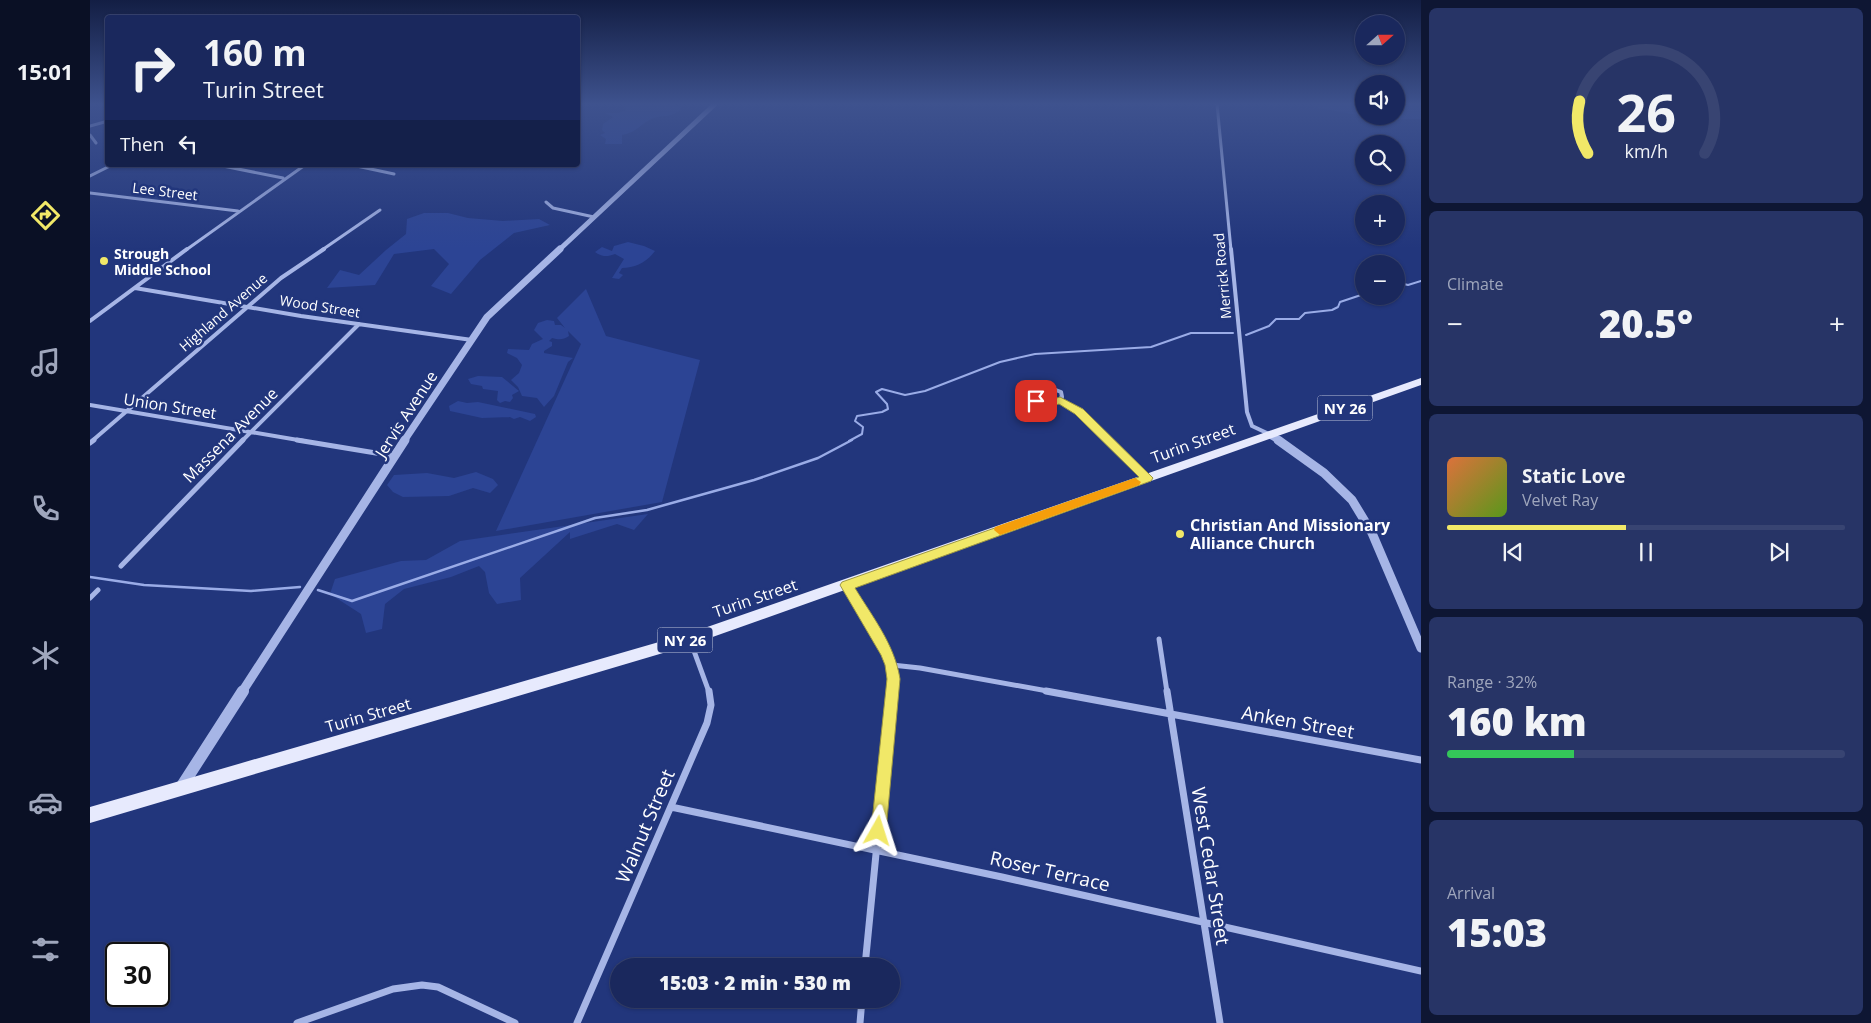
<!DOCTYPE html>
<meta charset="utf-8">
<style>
body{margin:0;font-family:"Open Sans",sans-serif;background:#273466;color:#f1f3f6;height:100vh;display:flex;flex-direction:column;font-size:19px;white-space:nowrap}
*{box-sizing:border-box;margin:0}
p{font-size:16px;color:#9fa6bc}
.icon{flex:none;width:28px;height:28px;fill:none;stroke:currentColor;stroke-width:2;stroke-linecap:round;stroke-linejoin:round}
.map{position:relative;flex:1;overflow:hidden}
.drawer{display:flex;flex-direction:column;gap:8px;padding:8px;background:#0e1633;width:450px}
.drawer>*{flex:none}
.hud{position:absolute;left:15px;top:15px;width:475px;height:152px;border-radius:5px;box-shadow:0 1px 4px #0004,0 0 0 1px #384472;background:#1a285d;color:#f1f3f6;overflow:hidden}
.needle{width:32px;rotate:69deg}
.fabs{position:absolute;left:1265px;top:15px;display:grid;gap:10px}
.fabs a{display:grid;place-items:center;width:50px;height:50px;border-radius:50%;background:#1a285d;box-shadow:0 1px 4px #0004,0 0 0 1px #384472;font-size:25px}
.speed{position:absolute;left:15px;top:942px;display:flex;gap:10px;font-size:25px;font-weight:700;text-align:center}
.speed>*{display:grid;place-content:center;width:65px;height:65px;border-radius:50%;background:#1a285d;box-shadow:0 1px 4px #0004,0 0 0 1px #384472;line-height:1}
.speed .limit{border:2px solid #111;border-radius:8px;background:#fff;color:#111}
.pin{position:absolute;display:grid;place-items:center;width:42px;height:42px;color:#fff;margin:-21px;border-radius:10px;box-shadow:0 2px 8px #0006}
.me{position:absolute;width:55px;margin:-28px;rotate:6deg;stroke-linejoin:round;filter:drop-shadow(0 0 4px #0008)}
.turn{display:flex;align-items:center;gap:18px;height:105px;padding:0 15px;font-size:22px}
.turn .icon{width:65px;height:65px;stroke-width:2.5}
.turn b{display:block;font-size:35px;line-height:42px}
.then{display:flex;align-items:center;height:48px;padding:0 15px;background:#0003;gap:10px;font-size:19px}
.big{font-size:38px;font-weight:800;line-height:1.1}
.drawer .card{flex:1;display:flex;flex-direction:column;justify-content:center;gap:8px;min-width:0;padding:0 18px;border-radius:8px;background:#273466}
.drawer .dial{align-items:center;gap:0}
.dial svg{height:130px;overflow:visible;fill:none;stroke:#384472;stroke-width:7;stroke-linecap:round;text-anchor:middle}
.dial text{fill:#f1f3f6;stroke:none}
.song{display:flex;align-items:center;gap:15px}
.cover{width:60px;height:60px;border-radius:8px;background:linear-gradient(135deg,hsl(20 70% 55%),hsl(90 70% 35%))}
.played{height:5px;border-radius:2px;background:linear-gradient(90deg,#f1e868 45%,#384472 45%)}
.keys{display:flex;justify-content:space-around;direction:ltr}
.heat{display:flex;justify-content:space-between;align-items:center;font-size:28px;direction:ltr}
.charge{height:8px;border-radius:4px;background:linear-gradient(90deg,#34c759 32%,#384472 0)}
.trip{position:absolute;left:520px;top:958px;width:290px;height:50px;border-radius:25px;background:#1a285d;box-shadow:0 1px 4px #0004,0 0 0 1px #384472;font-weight:800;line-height:50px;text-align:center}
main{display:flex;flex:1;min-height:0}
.menu{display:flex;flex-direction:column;width:90px;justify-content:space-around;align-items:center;background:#0a1025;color:#9fa6bc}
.menu .icon{width:35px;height:35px}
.menu .on{color:#f1e868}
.menu b{font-size:22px;color:#f1f3f6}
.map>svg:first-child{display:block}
.green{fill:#2c4494}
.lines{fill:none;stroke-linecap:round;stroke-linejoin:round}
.stream-far1{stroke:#9aace7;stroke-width:2}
.stream{stroke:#9aace7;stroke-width:2.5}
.minor-far3{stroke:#a6b5e6;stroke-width:3}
.minor-far2{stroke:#a6b5e6;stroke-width:4}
.minor-far1{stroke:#a6b5e6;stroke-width:5}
.minor{stroke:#a6b5e6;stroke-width:7}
.tertiary-far3{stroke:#a6b5e6;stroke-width:5}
.tertiary-far2{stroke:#a6b5e6;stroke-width:7}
.tertiary-far1{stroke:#a6b5e6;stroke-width:9}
.tertiary{stroke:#a6b5e6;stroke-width:12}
.primary{fill:#e7eafd;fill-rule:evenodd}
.route{fill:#f1e868;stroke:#9d9744}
.slow{fill:#f59e0b}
.poi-dot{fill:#f1e868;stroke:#22367c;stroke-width:2}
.labels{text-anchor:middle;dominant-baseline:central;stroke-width:5;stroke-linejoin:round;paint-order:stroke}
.far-street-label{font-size:14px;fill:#fff;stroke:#22367c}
.far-poi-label{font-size:14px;font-weight:bold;fill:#fff;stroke:#22367c;text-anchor:start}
.shield{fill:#22367c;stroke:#bdc3d8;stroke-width:1}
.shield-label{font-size:15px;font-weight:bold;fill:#fff}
.street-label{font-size:16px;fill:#fff;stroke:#22367c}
.poi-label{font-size:16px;font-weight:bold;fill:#fff;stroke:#22367c;text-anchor:start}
.near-street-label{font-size:19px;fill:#fff;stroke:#22367c}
</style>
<main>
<nav class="menu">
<b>15:01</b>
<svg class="icon on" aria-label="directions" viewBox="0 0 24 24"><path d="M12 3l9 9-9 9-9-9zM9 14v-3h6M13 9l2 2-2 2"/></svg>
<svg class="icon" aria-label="music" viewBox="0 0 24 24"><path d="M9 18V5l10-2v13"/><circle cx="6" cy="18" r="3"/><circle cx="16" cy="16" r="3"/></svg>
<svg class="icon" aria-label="phone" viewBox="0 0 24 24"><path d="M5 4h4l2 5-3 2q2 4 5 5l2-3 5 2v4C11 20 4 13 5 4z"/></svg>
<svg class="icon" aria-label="climate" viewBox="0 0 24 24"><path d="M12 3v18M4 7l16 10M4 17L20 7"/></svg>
<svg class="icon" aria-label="car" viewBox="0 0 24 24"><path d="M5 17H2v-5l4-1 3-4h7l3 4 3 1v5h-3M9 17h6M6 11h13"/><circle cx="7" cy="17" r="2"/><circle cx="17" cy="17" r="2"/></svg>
<svg class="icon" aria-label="filters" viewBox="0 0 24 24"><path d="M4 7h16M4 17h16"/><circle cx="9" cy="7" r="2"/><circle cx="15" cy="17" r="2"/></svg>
</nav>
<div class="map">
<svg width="1331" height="1023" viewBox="0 0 1331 1023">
<rect width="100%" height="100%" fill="#22367c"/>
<!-- green -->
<path class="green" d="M 537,104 L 585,104 L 582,106 L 589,106 L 591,110 C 577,119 577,114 564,118 C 552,122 547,133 532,135 L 532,144 L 515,144 L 516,139 L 510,135 L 515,133 L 512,130 L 513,124 L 523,117 L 515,113 L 527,113 L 535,111 Z
M 1228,104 L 1274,104 L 1274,116 L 1228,108 Z
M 1306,104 L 1331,104 L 1331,119 L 1302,119 L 1276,116 L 1306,116 Z
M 334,213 L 358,213 L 378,218 L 413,221 L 449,219 L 460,225 L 424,233 L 390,260 L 361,294 L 341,286 L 359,264 L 344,249 L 304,254 L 285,285 L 237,288 L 250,270 L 269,275 L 296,250 L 316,234 L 317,219 Z
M 538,242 L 554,246 L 565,251 C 557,262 545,268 532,268 L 529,273 L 533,275 L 529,279 L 522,278 L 534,259 L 525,254 C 517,257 512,257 505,252 L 512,247 L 522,251 L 524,246 Z
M 496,289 L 516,336 L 610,360 L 572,502 L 406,531 L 491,344 L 478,331 L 479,336 C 473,340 469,340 462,338 L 459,341 L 462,342 L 462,346 L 454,351 L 454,353 L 483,358 L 478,362 L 464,396 L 454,407 L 447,398 L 432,396 L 428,387 L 421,380 L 429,373 L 432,365 L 427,358 L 417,353 L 418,349 L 439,350 L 442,344 L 453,339 L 444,330 L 448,323 L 457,320 L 464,321 L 465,325 L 471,325 L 475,328 L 467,318 Z
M 388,376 L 412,377 L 429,391 L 422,395 L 423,398 L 420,402 L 415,401 L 410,403 L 407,400 L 408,391 L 393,389 L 392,386 L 381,384 L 378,379 Z
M 368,401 L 377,403 L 388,402 L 445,414 L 446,417 L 440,421 L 430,417 L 424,419 L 420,417 L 392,418 L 360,411 L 359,406 Z
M 386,472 L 403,479 L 408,485 L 400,493 L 383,488 L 359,496 L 313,497 L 303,492 L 297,485 L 304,475 L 337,473 L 364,478 Z
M 558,514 L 544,530 L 527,524 L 480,539 L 480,532 L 430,578 L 431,600 L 407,604 L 399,593 L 395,572 L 389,566 L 361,577 L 314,589 L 295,604 L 292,629 L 276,633 L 271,614 L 240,594 L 245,579 L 311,561 L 336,560 L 370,541 Z"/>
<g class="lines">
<!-- stream-far1 -->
<path class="stream-far1" d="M 1306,282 L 1318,285 L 1331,281
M 1156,335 L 1179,326 L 1186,319 L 1209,319 L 1215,313 L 1242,310 L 1248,307 L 1250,302 L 1274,294
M 759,441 L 772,434 L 773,427 L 765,421 L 767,416 L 792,412 L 798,409 L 797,404 L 786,392 L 792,389 L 815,395 L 835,391 L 910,362 L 945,354 L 1061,347 L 1101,333 L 1143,333"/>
<!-- stream -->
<path class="stream" d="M 0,577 L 54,585 L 161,591 L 210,587
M 228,590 L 262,601 L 505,518 L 557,510 L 664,480 L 728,458 L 762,440"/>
<!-- minor-far3 -->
<path class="minor-far3" d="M 1127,104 L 1141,250
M 0,126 L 18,121
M 0,135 L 6,143
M 128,165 L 193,178
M 262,165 L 304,174
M 0,176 L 22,165
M 0,193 L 148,211
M 456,202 L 463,208 L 504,217
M 96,250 L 215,165
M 232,250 L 290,210"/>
<!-- minor-far2 -->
<path class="minor-far2" d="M 1141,249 L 1157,412 L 1162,426 L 1179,434
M 45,288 L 211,316 L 382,340
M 0,321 L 97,249
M 958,387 L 971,392 L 972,397 C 962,407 950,406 941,395 L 942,391 Z
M 970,401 L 989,412 L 1019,441
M 0,405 L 214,441
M 2,441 L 191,278 L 234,249
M 152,441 L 269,324"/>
<!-- minor-far1 -->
<path class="minor-far1" d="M 207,440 L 304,456
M 1017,440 L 1057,478
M 0,443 L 4,440
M 31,566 L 153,440
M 757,585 C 777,618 806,652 802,692
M 0,598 L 8,590
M 1069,639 L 1077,692
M 600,640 L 619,692
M 802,665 L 830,668 L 963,692"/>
<!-- minor -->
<path class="minor" d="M 956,691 L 1331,760
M 1077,691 L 1130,1023
M 581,807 L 912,877 L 1331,971
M 775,966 L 802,691
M 207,1023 L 303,989 L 332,985 L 348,987 L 425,1023
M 487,1023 L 617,723 L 621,705 L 619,691
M 770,1023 L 772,999"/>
<!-- tertiary-far3 -->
<path class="tertiary-far3" d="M 469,250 L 625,104"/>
<!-- tertiary-far2 -->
<path class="tertiary-far2" d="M 1180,435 L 1190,441
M 314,441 L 397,317 L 470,249"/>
<!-- tertiary-far1 -->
<path class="tertiary-far1" d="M 1188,440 L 1234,473 L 1262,500 L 1282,533 L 1331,648
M 152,692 L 315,440"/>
<!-- tertiary -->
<path class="tertiary" d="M 90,789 L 153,691"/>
<!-- primary -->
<path class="primary" d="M 1331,378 L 1331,385 L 600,645 L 0,823 L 0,807 L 600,633 Z"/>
</g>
<!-- sky -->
<linearGradient id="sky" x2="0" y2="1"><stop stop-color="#131e44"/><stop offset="0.42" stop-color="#3e528e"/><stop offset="1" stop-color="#3e528e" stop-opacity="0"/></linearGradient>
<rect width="1331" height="248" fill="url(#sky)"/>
<!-- route -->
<path class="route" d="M 970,397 L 993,409 L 1063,478 L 1061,481 L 765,588 C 782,616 805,645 810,679 L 796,831 L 794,837 L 788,839 L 783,837 L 781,831 L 797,679 L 795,665 L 791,655 L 750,585 L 752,582 L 1049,477 L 985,414 L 969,404 L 958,408 L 942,404 L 941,401 L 946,398 L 957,401 Z"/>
<!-- slow -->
<path class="slow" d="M 1045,478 L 1051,482 L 1049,485 L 910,535 L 904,530 L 905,527 Z"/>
<!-- markers -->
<g class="poi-dot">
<circle cx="14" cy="261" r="5"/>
<circle cx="1090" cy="534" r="5"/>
</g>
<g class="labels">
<!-- far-street labels -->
<g class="far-street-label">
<text transform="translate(75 191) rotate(7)">Lee Street</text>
<text transform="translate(1132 276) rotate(-95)">Merrick Road</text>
<text transform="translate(230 306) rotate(9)">Wood Street</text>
<text transform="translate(133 312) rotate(-41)">Highland Avenue</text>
</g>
<!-- far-poi labels -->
<g class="far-poi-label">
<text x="24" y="253">Strough<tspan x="24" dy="16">Middle School</tspan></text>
</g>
<!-- shield labels -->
<g class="shield">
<rect x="1227.5" y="395.5" width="55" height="25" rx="4"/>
<rect x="567.5" y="627.5" width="55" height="25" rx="4"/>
</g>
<g class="shield-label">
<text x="1255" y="408">NY 26</text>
<text x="595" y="640">NY 26</text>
</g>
<!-- street labels -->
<g class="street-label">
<text transform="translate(80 406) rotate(9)">Union Street</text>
<text transform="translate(316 414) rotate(-57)">Jervis Avenue</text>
<text transform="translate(140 435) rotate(-45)">Massena Avenue</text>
<text transform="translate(1103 443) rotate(-20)">Turin Street</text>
<text transform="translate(665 598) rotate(-19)">Turin Street</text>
<text transform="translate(278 715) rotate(-16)">Turin Street</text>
</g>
<!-- poi labels -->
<g class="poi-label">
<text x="1100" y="525">Christian And Missionary<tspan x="1100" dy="18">Alliance Church</tspan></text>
</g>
<!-- near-street labels -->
<g class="near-street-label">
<text transform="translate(1208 722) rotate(10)">Anken Street</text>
<text transform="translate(555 826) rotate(-67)">Walnut Street</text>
<text transform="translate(1121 866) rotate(81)">West Cedar Street</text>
<text transform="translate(960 871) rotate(13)">Roser Terrace</text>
</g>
</g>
</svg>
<div class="fabs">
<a><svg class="needle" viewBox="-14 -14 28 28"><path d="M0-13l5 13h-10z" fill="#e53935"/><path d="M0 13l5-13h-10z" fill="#9fa6bc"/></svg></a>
<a><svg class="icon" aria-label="sound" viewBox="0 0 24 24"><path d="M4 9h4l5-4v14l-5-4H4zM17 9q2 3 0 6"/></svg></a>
<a><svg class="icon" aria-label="search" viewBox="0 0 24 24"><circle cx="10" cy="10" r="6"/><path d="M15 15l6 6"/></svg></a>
<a>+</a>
<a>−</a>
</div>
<div class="speed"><div class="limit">30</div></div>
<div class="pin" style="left:946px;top:401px;background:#d93025"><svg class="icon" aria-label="arrive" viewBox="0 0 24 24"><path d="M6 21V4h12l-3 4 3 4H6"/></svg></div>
<svg class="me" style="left:788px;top:831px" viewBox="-20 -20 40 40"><path d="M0-17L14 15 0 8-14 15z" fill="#f1e868" stroke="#fff" stroke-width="4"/></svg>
<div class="trip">15:03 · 2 min · 530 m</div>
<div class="hud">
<div class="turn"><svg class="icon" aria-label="right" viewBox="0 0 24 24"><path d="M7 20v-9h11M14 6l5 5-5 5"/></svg><div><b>160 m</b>Turin Street</div></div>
<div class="then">Then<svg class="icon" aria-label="left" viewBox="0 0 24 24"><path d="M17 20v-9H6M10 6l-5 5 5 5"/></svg></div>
</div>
</div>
<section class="drawer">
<div class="card dial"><svg viewBox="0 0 100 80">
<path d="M14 69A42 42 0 1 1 86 69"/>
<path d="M14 69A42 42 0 0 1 9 37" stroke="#f1e868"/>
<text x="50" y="56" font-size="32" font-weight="700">26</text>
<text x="50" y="72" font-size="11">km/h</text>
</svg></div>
<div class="card"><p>Climate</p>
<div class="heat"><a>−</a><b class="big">20.5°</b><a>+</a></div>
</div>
<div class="card">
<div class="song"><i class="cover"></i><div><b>Static Love</b><p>Velvet Ray</p></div></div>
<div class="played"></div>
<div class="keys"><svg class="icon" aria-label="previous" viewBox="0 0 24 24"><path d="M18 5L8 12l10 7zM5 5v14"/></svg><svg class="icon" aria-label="pause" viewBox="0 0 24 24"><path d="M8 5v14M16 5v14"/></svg><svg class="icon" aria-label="next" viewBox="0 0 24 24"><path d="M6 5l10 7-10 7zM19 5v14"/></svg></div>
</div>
<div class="card"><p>Range · 32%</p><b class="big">160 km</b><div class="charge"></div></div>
<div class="card"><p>Arrival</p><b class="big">15:03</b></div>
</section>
</main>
